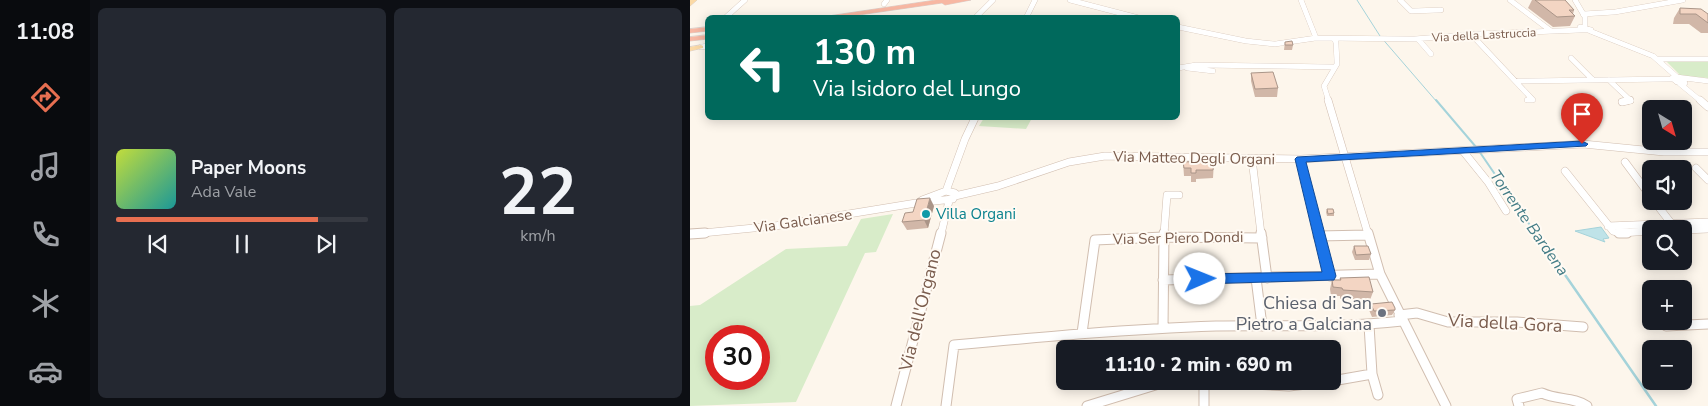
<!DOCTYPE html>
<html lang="it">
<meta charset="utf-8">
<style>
body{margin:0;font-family:"Nunito Sans",sans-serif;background:#242831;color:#f1f3f6;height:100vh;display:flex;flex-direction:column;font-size:19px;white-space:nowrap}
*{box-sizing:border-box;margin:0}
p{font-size:16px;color:#9ea1a6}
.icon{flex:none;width:28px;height:28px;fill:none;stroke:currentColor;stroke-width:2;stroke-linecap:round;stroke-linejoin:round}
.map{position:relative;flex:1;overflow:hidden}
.drawer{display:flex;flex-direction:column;gap:8px;padding:8px;background:#0d0f14;width:600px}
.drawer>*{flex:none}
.guide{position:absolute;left:15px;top:15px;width:475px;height:105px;border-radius:8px;box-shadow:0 2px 12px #0003;background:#00695c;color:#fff;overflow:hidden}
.needle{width:32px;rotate:143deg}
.fabs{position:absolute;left:952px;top:100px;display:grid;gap:10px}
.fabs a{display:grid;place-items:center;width:50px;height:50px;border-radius:8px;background:#171b24;box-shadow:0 2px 12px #0003;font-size:25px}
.speed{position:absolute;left:15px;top:325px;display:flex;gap:10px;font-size:25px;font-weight:700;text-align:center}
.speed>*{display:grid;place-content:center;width:65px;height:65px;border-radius:50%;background:#171b24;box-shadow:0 2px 12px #0003;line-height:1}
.speed .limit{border:8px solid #d22;background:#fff;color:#111}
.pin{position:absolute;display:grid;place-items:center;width:42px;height:42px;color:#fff;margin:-51px -21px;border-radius:50% 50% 50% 0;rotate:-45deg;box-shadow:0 0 5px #0007}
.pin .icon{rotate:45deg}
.me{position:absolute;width:55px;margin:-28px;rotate:89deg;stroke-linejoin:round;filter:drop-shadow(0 0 4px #0008)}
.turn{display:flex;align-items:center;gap:18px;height:105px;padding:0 25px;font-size:22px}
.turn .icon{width:65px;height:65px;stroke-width:2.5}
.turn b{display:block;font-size:35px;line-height:42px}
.drawer .tile{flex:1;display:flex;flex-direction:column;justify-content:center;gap:8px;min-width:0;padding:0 18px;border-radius:8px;background:#242831}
.drawer .dial{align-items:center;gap:0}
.dial b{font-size:65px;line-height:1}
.song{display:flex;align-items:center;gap:15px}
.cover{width:60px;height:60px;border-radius:8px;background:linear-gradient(135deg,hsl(70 70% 55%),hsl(180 70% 35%))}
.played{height:5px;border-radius:2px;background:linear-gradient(90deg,#e76f51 80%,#363941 80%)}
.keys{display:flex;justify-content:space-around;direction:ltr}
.drawer .tiles{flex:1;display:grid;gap:8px;grid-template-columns:repeat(2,1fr)}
.trip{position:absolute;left:366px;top:340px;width:285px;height:50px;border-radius:8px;background:#171b24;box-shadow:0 2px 12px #0003;font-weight:800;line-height:50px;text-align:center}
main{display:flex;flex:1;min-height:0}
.tab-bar{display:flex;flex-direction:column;width:90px;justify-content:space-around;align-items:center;background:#090b0e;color:#9ea1a6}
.tab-bar .icon{width:35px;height:35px}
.tab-bar .current{color:#e76f51}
.tab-bar b{font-size:22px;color:#f1f3f6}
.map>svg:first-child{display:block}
.green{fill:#d8ecc9;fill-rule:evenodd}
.water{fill:#bfe3e8;stroke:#a5d3da}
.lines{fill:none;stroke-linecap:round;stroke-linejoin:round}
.stream-far2{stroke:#a5d3da;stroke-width:1}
.stream-far1{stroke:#a5d3da;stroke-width:2}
.stream{stroke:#a5d3da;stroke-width:2.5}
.minor-far2-casing{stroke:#d1beb0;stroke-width:5.5}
.minor-far1-casing{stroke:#d1beb0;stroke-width:8}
.minor-casing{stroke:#d1beb0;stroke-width:11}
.major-casing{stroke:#dad1cd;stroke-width:1}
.highway-casing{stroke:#dad1cd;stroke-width:1}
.minor-far2{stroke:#fff;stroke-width:5}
.minor-far1{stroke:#fff;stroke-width:7}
.minor{stroke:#fff;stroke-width:9}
.major{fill:#fbd9a5;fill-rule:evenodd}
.highway{fill:#f7b7a3;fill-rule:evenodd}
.wall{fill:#d1b7a8}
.shaded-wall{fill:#aa9588}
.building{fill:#f3d5c3;stroke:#aa9588}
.route{fill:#1a73e8;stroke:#114b97}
.culture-dot{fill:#0f9aa8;stroke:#fffaf3;stroke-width:2}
.worship-dot{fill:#6b7280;stroke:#fffaf3;stroke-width:2}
.labels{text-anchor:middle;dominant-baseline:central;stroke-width:4;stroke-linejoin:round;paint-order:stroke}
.far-street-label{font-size:12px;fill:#7a5c4d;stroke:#fffaf3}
.street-label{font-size:15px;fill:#7a5c4d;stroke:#fffaf3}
.culture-label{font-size:15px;fill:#0d838f;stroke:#fffaf3;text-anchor:start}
.water-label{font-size:16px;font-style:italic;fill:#437c86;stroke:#fffaf3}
.near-worship-label{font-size:18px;fill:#5b616d;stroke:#fffaf3;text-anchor:end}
.near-street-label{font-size:18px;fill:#7a5c4d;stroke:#fffaf3}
</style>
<main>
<nav class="tab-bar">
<b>11:08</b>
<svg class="icon current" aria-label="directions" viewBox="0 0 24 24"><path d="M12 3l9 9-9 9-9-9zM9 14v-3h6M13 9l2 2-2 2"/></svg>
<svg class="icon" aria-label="music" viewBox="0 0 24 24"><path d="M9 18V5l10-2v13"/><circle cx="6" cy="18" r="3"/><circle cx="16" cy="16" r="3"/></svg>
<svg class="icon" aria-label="phone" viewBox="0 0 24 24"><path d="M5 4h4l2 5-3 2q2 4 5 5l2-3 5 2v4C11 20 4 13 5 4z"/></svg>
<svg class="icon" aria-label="climate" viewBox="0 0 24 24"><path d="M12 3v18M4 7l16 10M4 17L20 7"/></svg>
<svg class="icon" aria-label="car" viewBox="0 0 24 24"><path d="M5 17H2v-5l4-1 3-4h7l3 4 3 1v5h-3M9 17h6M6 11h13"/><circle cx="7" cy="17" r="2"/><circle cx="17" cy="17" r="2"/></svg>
</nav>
<section class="drawer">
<div class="tiles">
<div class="tile">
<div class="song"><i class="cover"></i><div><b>Paper Moons</b><p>Ada Vale</p></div></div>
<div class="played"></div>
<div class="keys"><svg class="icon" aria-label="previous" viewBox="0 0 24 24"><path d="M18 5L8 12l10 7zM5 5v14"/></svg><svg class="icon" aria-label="pause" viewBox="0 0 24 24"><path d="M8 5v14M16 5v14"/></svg><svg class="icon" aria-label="next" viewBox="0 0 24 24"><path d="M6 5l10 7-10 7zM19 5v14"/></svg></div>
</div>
<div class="tile dial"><b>22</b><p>km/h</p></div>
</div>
</section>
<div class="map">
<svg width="1018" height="406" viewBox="0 0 1018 406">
<rect width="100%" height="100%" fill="#fdf6ec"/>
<!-- green -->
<path class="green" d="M 976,61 L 1018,61 L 1018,78 L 991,76 Z
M 294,118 L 342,118 L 336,129 L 289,126 Z
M 203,214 L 186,252 L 175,253 L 106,402 L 0,406 L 0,306 L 10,305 L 96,249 L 157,246 L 171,219 ZM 26,336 L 69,336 L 69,379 L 26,379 Z"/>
<!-- water -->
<path class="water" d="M 911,227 L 919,238 L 913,239 L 915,242 L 885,231 Z"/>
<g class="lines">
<!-- stream-far2 -->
<path class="stream-far2" d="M 667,0 L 690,36 L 747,102"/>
<!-- stream-far1 -->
<path class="stream-far1" d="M 746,100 L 786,147
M 789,151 L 846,234"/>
<!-- stream -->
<path class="stream" d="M 846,233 L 966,406"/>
<defs>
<path id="minor-far2" d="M 380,0 L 449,18
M 611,0 L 626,38
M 710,0 L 721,11 L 751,10
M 820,0 L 861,31
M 885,0 L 895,17 L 895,27
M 194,4 L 197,0
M 893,14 L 925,12 L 993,0
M 35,18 L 55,0
M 285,18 L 303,0
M 336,18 L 345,0
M 488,27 L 556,41 L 585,44 L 626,38 L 724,39 L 786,34 L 892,30
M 890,27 L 901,30 L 892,30 Z
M 900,31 L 963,56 L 987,77
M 781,34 L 843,100 L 837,100
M 728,39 L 741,54
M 11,47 L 18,46
M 881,58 L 903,80
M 967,59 L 1018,59
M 488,68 L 506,65 L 645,67
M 497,68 L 523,71
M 992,78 L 995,83 L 987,82 L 982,78 L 986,77 L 1018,81
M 919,80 L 941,101 L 935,102
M 828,81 L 982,79
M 989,83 L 1012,102
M 639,102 L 634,86 L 647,64 L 646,42 L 644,39"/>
<path id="minor-far1" d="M 638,100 L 678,234
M 1010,100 L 1018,107
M 932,102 L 940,100
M 773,151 L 798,182 L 816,211
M 562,159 L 571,234
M 611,159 L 630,234
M 935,162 L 961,197
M 1006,168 L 1018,180
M 875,171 L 923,231 L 931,233 L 961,231
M 256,191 L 275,139 L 285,118
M 265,196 L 308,186 L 379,162 L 415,156 L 611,159 L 893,144 L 974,152 L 1018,152
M 964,201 L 981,223
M 918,226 L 1018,222
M 994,230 L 1018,229
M 2,234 L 85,226 L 226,203 L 263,199 L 265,193 L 256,191 L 232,200
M 251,234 L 259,201
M 474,234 L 477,195 L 489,195"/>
<path id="minor" d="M 571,233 L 577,278
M 629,233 L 640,276
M 678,233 L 690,274 L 756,406
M 929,233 L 937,233
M 0,234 L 15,233
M 628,236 L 678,235
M 566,278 L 572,326
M 473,280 L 690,274
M 709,315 L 727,313 L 758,322 L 827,322 L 893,327
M 976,326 L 1018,324
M 473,328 L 474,233
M 392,333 L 405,240 L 474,237 L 572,238
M 682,374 L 688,395
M 642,381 L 682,374 L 679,325
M 514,383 L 514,406
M 206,406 L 251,233
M 256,406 L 264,345 C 351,337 438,329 526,326 C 588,325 651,328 712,321
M 397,406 L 472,383 L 545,383 L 599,386 L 642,381
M 829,406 L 827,399 L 852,393 C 867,400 884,397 897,406"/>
<path id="major" d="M 0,0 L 7,0 L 0,6 Z
M 11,45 L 13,46 L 13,48 L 0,51 L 0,47 Z"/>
<path id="highway" d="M 246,0 L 281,0 L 255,5 L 252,3 L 148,18 L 125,18 Z
M 18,27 L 18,31 L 0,33 L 0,29 Z
M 18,35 L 18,39 L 0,41 L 0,37 Z"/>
</defs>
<!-- minor-far2 casing -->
<use href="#minor-far2" class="minor-far2-casing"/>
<!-- minor-far1 casing -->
<use href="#minor-far1" class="minor-far1-casing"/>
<!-- minor casing -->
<use href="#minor" class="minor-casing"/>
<!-- major casing -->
<use href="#major" class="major-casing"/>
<!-- highway casing -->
<use href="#highway" class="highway-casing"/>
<!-- minor-far2 -->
<use href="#minor-far2" class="minor-far2"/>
<!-- minor-far1 -->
<use href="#minor-far1" class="minor-far1"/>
<!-- minor -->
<use href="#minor" class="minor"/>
<!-- major -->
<use href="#major" class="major"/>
<!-- highway -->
<use href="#highway" class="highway"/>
</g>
<!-- wall -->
<path class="wall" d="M 842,0 L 875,0 L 884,10 L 883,14 L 885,16 L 880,26 L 863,27 L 838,8 Z
M 990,8 L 1018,14 L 1018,33 L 1011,33 L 999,24 L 983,24 L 984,18 Z
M 595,42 L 603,45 L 602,50 L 594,50 Z
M 561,73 L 588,88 L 587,97 L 565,97 L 561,81 Z
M 524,161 L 523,178 L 506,179 L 506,182 L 501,182 L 501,176 L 494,176 L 493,162 Z
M 244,206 L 238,228 L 217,230 L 212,222 L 223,212 Z
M 637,209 L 644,213 L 644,216 L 637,216 L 636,212 Z
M 664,246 L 681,254 L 679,260 L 665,260 L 662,252 Z
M 650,278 L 683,292 L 680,300 L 650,299 L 650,296 L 641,296 L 640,289 L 642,280 L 650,280 Z
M 681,304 L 705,310 L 702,315 L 682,317 L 679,310 Z"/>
<!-- shaded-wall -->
<path class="shaded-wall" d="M 240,198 L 244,206 L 238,228 L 234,220 Z"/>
<!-- building -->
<path class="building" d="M 845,0 L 875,0 L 884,10 L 879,10 L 885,16 L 867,17 Z
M 990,8 L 1011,9 L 1018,14 L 1018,23 L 1006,14 L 990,14 Z
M 602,41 L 603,45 L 595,45 L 595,42 Z
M 583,72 L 588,88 L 565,89 L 561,73 Z
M 524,161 L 523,170 L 506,170 L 506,173 L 501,173 L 501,168 L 494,168 L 493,162 Z
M 240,198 L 234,220 L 212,222 L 215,213 L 223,212 L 227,199 Z
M 637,209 L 643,209 L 644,213 L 638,214 Z
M 664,246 L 678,246 L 681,254 L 666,255 Z
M 679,277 L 683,292 L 653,290 L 652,288 L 643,287 L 642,280 L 651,280 L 650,278 Z
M 702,302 L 705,308 L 705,310 L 684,311 L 681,304 Z"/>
<!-- route -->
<path class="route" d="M 892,141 L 898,144 L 896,146 L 616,162 L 646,276 L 644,280 L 510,284 L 506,283 L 504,279 L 506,275 L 510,274 L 632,272 L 605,159 L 607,157 Z"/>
<!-- markers -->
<circle class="culture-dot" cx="236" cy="214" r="5"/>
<circle class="worship-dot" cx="692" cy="313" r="5"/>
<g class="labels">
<!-- far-street labels -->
<g class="far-street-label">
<text transform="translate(794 35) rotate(-3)">Via della Lastruccia</text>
</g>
<!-- street labels -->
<g class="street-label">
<text transform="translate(504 158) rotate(1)">Via Matteo Degli Organi</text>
<text transform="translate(113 221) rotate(-8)">Via Galcianese</text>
<text transform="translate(488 238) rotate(-1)">Via Ser Piero Dondi</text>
</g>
<!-- culture labels -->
<g class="culture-label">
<text x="246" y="214">Villa Organi</text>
</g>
<!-- water labels -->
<g class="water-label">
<text transform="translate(839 223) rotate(55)">Torrente Bardena</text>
</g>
<!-- near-worship labels -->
<g class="near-worship-label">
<text x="682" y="303">Chiesa di San<tspan x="682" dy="21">Pietro a Galciana</tspan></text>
</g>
<!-- near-street labels -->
<g class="near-street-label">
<text transform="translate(230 310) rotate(-76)">Via dell'Organo</text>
<text transform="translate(815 323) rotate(3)">Via della Gora</text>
</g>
</g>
</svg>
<div class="fabs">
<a><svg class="needle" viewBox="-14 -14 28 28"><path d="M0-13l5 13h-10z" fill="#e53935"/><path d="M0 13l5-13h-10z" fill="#9ea1a6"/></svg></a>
<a><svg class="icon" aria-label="sound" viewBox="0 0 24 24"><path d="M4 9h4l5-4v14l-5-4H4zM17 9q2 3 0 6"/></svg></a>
<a><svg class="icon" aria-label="search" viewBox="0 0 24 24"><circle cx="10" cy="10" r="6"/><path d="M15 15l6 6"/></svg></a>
<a>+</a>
<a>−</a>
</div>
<div class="speed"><div class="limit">30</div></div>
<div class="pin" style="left:892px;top:144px;background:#d93025"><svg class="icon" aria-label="arrive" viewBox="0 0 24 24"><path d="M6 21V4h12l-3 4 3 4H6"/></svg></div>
<svg class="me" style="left:510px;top:279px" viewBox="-20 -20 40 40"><circle r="19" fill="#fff"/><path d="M0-13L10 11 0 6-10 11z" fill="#1a73e8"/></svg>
<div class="trip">11:10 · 2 min · 690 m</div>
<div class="guide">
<div class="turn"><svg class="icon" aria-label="left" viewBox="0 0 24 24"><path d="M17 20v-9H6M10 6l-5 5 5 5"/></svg><div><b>130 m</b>Via Isidoro del Lungo</div></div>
</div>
</div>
</main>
